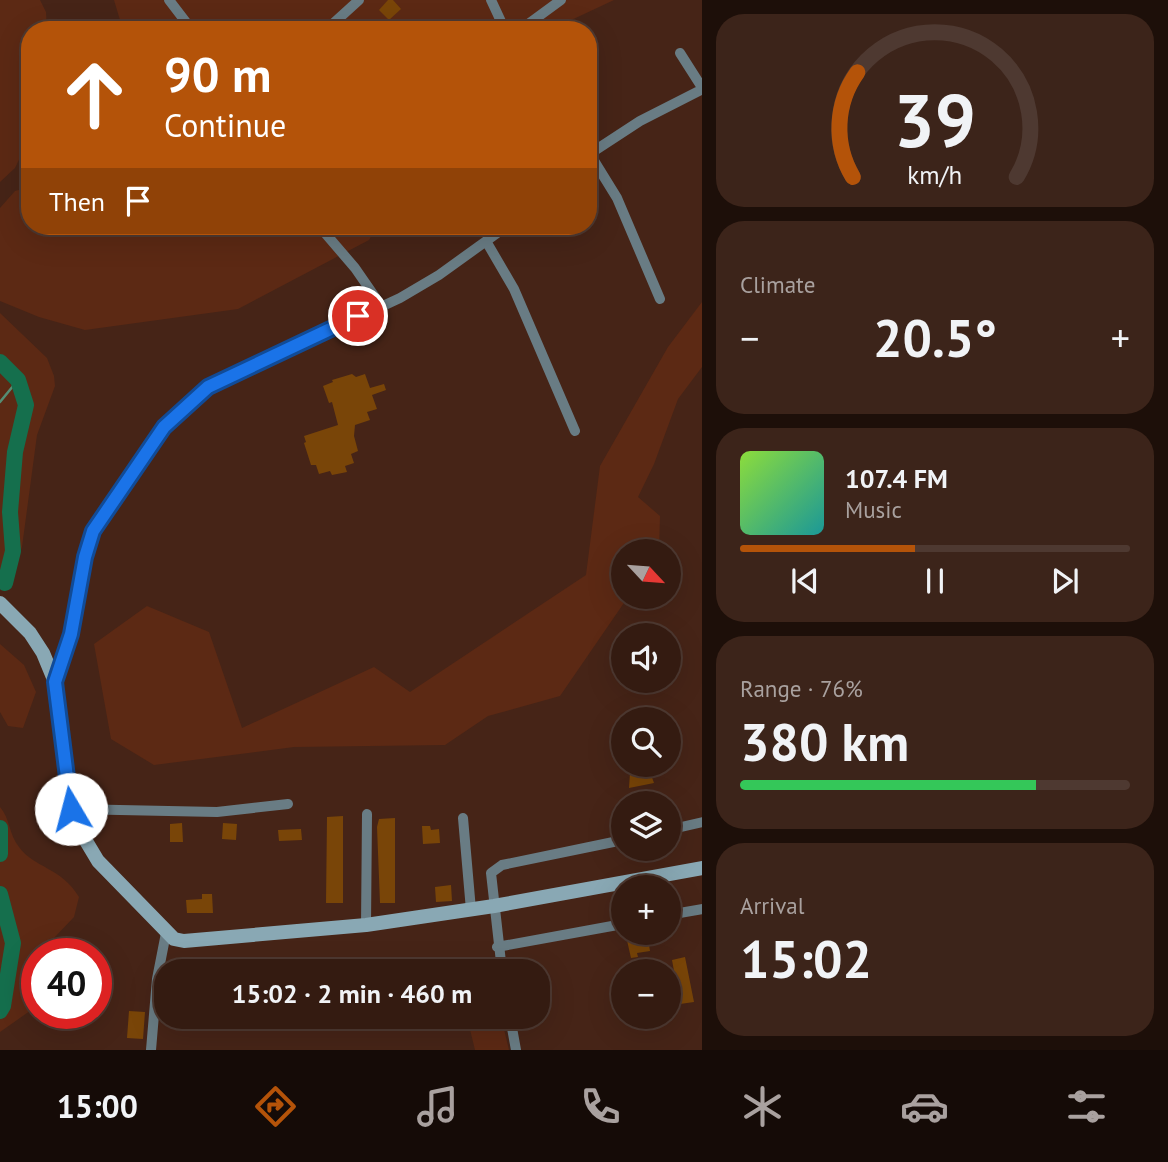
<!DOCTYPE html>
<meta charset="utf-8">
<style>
body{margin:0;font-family:"PT Sans",sans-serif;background:#3c241a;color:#f1f3f6;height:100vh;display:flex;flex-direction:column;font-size:26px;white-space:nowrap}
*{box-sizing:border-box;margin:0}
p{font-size:23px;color:#a9a19f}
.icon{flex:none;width:38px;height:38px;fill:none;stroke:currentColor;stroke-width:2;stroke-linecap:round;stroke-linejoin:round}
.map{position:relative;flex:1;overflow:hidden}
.details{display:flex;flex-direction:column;gap:14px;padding:14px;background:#1d0f09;width:466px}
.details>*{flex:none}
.banner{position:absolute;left:21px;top:21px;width:576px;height:214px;border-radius:28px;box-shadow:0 7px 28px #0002,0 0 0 2px #4e3931;background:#b45309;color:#fff;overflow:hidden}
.needle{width:46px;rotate:116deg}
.controls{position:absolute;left:611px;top:539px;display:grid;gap:14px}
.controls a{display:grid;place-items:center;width:70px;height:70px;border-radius:50%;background:#341b11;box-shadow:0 7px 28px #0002,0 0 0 2px #4e3931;font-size:35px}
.speed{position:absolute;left:21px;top:938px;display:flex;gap:14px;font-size:35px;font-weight:700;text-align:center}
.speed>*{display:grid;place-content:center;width:91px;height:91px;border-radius:50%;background:#341b11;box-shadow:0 7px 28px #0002,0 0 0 2px #4e3931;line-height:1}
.speed .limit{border:10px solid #d22;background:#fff;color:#111}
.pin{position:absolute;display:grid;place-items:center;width:60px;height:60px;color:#fff;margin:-30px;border:4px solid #fff;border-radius:50%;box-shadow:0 2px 7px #0007}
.me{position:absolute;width:77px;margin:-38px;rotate:352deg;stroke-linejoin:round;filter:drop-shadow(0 0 5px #0008)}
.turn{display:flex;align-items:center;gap:24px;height:147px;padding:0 28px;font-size:32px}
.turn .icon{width:91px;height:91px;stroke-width:2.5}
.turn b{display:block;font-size:49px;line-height:60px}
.then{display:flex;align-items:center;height:66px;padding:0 28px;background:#0003;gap:14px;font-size:26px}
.big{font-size:52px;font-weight:700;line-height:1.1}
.details .tile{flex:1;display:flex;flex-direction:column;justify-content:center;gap:10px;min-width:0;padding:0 24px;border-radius:28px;background:#3c241a}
.details .dial{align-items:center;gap:0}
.dial svg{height:182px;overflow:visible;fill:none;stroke:#4e3931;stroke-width:7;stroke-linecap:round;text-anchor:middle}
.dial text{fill:#f1f3f6;stroke:none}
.song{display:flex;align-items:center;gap:21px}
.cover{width:84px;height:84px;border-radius:10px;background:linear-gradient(135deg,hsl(90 70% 55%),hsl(180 70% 35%))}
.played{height:7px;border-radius:4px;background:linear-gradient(90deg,#b45309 45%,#4e3931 45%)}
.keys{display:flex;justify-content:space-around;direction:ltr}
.heat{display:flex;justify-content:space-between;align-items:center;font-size:38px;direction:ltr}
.charge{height:10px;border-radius:5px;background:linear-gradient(90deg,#34c759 76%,#4e3931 0)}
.trip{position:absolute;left:154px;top:959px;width:396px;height:70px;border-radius:28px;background:#341b11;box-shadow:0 7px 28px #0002,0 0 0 2px #4e3931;font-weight:700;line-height:70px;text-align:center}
.tabs{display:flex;height:112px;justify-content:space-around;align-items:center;background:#150b07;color:#a9a19f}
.tabs .icon{width:49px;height:49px}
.tabs .on{color:#b45309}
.tabs b{font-size:32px;color:#f1f3f6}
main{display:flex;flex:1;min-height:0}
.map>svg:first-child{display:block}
.green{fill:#5c2914}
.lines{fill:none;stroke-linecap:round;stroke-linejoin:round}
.stream{stroke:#558d73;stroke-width:2.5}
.river{stroke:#156f4d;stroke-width:16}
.building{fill:#794508}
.street{stroke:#697c84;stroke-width:10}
.secondary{stroke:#89a8b4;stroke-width:14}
.route-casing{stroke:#114b97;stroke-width:18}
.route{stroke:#1a73e8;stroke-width:12}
</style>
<main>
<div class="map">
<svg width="703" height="1050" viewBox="0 0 703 1050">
<rect width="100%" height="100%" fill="#462417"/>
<!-- green -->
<path class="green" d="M 0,0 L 40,0 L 46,12 L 47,30 L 30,30 L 28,141 L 15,168 L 0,182 Z
M 114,0 L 614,0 L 550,30 L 123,30 Z
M 30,187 L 30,226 L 377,226 L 369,240 L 238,309 L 85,330 L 39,317 L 0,301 L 0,208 L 15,191 Z
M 702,302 L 702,367 L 678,399 L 654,464 L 638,497 L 660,516 L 659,551 L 623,551 L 623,597 L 628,597 L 560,696 L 488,716 L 445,745 L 294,747 L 154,765 L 111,739 L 94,644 L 147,606 L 209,632 L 242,728 L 374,667 L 410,692 L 586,575 L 600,466 L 668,347 Z
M 0,313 L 47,358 L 54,376 L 55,386 L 37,435 L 22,547 L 17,561 L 0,578 Z
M 0,644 L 24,665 L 36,692 L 23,728 L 8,726 L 0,712 Z
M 0,807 C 10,818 9,835 19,847 C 34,868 61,867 79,897 L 74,917 L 53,939 L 52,949 L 56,954 L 37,954 L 37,1006 L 0,1032 Z
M 467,1017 L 501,1017 L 509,1050 L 475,1050 Z"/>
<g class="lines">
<!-- stream -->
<path class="stream" d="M 0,402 L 18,380"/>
<!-- river -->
<path class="river" d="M 0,362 L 18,380 L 26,405 L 15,452 L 10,512 L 13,551 L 5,583
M 0,828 L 0,854
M 0,894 L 13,943 L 3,1006 L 0,1011"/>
</g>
<!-- building -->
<path class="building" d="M 388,0 L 393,0 L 401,9 L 389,20 L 379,10 Z
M 352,374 L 356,377 L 365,374 L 370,388 L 384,384 L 386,390 L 372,395 L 377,409 L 367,412 L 370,420 L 355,425 L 354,436 L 358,451 L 351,454 L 354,463 L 345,466 L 347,472 L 332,475 L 330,471 L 319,474 L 316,465 L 311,465 L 304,443 L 306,442 L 304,436 L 338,425 L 332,402 L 329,403 L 323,386 L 333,382 L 332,380 Z
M 649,769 L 654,783 L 629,788 L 630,773 Z
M 343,816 L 343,903 L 326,903 L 327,817 Z
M 395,818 L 395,903 L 380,903 L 377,827 L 379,819 Z
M 182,823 L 183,842 L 170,842 L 170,824 Z
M 223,823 L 237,824 L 236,840 L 222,839 Z
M 422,826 L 430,826 L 431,830 L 439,829 L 440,843 L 423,844 Z
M 301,829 L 302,840 L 279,841 L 278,830 Z
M 451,885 L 452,901 L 436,902 L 435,887 Z
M 202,894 L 212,894 L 213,913 L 187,913 L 186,900 L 202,899 Z
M 633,934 L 634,941 L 648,939 L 650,951 L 637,953 L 638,957 L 631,958 L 626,936 Z
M 685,957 L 694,1002 L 680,1004 L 672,960 Z
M 129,1011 L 145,1012 L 143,1039 L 127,1038 Z"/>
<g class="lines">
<!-- street -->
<path class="street" d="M 169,0 L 192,30
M 491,0 L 505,30
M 326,30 L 359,0
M 520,30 L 561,0
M 680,53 L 703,89
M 588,151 L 617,198 L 660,299
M 588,155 L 640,121 L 703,89
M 319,226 L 355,268 L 382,307
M 486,241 L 514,289 L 575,431
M 55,682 L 71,634 L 85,557 L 93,531 L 164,427 L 208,387 L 400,298 L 439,275 L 507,226
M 71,809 L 217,812 L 288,804
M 463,818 L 471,910
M 668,830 L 703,822
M 668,915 L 703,909
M 366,925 L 367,814
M 497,947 L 623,924
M 502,971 L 491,873 L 502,865 L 623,840
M 510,1017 L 516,1050
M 151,1050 L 157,979 L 166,933"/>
<!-- secondary -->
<path class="secondary" d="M 0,603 L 30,633 L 43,653 L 55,682 L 68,793 L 80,831 L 98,861 L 174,939 L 184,941 L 366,925 L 494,906 L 703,868"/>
</g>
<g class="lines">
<defs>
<path id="route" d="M 71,809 L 55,682 L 71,634 L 85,557 L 93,531 L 164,427 L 208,387 L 358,316"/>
</defs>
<!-- route casing -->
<use href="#route" class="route-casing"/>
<!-- route -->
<use href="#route" class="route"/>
</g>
</svg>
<div class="controls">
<a><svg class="needle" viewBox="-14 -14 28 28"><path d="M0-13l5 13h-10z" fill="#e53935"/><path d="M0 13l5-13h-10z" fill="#a9a19f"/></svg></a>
<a><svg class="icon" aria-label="sound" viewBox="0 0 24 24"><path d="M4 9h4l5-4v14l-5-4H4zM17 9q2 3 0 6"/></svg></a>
<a><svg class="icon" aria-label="search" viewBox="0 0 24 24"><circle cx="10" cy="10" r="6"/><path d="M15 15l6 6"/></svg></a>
<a><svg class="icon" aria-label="layers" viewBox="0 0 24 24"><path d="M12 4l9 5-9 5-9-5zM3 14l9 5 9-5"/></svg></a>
<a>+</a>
<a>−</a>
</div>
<div class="speed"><div class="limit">40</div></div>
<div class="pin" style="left:358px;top:316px;background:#d93025"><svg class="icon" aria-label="arrive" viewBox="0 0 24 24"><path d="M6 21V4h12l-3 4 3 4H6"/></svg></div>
<svg class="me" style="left:71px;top:809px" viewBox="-20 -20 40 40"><circle r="19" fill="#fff"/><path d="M0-13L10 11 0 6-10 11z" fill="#1a73e8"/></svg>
<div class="trip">15:02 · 2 min · 460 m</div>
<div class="banner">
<div class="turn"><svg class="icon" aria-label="ahead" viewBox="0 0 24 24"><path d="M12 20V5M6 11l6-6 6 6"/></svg><div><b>90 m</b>Continue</div></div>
<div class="then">Then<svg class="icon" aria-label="arrive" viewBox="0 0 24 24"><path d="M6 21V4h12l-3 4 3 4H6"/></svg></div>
</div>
</div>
<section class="details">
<div class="tile dial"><svg viewBox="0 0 100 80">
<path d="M14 69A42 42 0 1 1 86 69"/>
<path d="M14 69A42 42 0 0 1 16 23" stroke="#b45309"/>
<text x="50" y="56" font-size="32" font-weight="700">39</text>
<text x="50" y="72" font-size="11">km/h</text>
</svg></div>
<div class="tile"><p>Climate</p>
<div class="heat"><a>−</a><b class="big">20.5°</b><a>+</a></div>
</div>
<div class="tile">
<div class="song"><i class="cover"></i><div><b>107.4 FM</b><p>Music</p></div></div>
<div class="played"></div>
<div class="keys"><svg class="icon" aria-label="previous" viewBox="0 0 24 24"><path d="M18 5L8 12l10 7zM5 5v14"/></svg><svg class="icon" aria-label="pause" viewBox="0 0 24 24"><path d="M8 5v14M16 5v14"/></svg><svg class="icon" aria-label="next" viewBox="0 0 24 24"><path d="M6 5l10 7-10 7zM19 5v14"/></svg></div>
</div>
<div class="tile"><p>Range · 76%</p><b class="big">380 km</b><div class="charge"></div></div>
<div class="tile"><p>Arrival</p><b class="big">15:02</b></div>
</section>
</main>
<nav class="tabs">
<b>15:00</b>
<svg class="icon on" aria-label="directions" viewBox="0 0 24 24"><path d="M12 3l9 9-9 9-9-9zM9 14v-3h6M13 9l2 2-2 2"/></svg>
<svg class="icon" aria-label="music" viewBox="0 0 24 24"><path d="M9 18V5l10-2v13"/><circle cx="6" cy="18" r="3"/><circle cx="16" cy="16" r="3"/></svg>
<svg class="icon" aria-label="phone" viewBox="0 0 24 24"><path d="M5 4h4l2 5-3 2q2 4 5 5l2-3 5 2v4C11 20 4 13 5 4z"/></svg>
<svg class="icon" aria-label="climate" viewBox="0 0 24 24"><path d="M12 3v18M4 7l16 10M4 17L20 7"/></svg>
<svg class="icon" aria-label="car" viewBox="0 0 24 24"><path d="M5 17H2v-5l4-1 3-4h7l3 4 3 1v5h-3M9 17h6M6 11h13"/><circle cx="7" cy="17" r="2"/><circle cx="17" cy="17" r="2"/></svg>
<svg class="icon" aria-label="filters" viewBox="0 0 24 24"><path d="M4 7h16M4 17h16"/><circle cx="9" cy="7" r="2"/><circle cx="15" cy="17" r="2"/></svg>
</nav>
